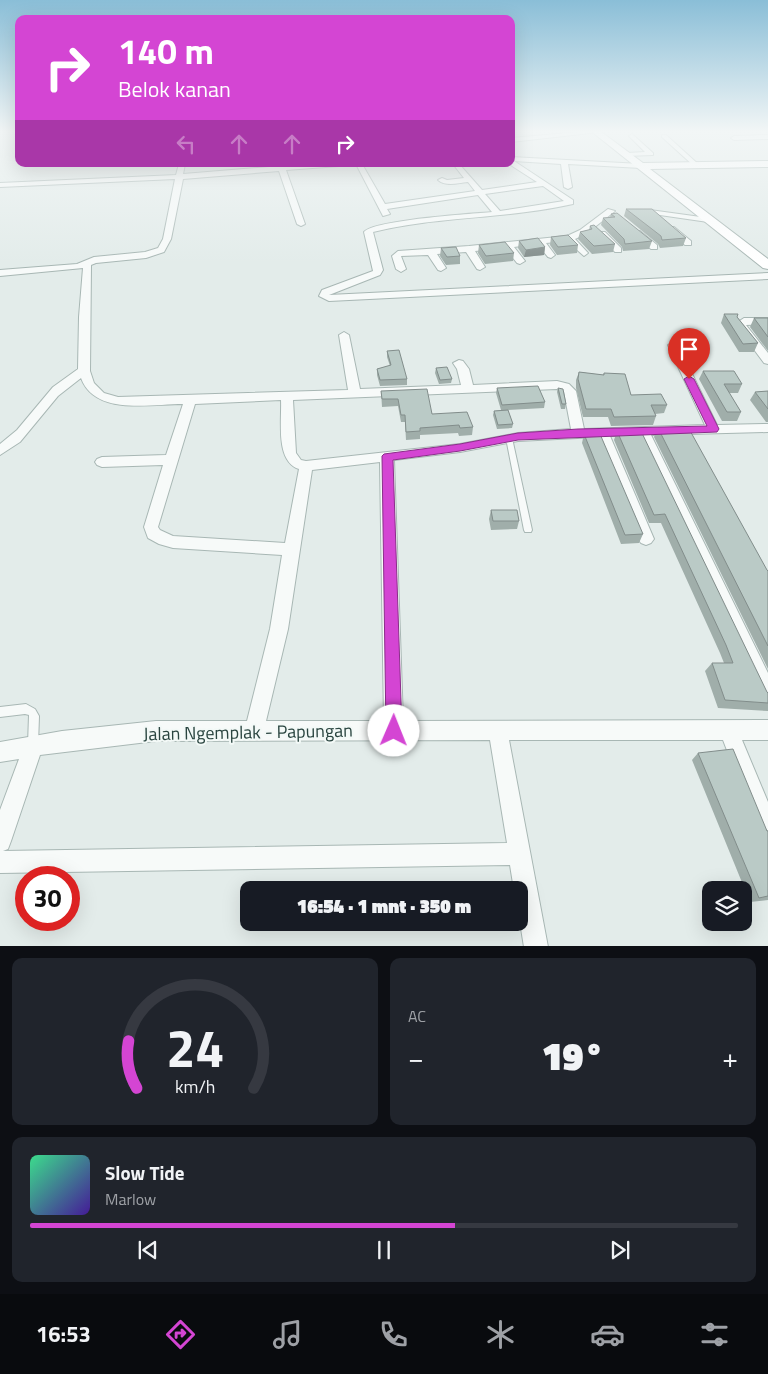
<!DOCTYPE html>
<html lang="id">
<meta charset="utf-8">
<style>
body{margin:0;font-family:"Titillium Web",sans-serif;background:#20242c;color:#f1f3f6;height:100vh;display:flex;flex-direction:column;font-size:19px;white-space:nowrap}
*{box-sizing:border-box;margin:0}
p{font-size:16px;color:#9ea1a6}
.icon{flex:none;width:28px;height:28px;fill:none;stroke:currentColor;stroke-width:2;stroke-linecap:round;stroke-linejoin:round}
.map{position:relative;height:946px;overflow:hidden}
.drawer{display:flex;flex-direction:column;gap:12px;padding:12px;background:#0d0f14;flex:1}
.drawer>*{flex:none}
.top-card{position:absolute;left:15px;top:15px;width:500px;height:152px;border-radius:10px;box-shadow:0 5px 20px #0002;background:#d445d3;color:#fff;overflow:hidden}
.tools{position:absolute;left:702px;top:881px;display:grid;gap:10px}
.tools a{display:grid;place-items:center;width:50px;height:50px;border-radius:10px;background:#171b24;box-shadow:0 5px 20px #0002;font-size:25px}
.speed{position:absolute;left:15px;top:866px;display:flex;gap:10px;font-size:25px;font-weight:700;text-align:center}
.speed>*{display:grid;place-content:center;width:65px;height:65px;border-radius:50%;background:#171b24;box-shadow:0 5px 20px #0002;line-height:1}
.speed .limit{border:8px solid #d22;background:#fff;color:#111}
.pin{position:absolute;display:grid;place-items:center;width:42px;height:42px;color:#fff;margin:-51px -21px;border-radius:50% 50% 50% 0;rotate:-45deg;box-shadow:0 0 5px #0007}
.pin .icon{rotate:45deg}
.me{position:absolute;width:55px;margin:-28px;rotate:1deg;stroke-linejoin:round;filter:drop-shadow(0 0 4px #0008)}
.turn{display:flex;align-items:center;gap:18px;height:105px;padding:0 20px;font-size:22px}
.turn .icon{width:65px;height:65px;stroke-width:2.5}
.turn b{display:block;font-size:35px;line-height:42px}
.lanes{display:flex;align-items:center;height:48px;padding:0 20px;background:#0003;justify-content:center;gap:25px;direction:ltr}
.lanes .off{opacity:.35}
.big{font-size:38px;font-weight:800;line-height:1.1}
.drawer .card{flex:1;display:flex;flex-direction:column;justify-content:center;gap:8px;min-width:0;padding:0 18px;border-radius:10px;background:#20242c}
.drawer .dial{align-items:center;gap:0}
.dial svg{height:130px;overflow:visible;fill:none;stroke:#363941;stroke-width:7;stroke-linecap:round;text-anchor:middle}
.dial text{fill:#f1f3f6;stroke:none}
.song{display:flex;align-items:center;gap:15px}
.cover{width:60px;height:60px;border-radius:8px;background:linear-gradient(135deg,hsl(150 70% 55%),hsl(260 70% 35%))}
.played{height:5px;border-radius:2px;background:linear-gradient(90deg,#d445d3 60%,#363941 60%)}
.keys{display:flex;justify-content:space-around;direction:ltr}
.heat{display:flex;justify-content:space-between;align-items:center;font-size:28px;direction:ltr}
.drawer .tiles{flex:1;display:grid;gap:12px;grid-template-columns:1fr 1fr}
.card:last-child{grid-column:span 2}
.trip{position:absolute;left:240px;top:881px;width:288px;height:50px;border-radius:10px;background:#171b24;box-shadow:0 5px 20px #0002;font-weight:800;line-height:50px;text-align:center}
.tabs{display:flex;height:80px;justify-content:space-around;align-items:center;background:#090b0e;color:#9ea1a6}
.tabs .icon{width:35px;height:35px}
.tabs .selected{color:#d445d3}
.tabs b{font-size:22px;color:#f1f3f6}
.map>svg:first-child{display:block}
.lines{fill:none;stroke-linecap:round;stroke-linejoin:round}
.lane-casing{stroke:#a8b7b4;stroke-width:2}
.street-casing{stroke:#a8b7b4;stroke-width:2}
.secondary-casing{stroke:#a8b7b4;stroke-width:2}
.lane{fill:#f7faf9;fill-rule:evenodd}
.street{fill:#f7faf9;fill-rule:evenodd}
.secondary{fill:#fff;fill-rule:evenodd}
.wall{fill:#a0aeaa}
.shaded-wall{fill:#828d8b}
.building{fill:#bacac6;stroke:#828d8b}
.route{fill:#d445d3;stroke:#8a2d89}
.labels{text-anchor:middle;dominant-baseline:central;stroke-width:4;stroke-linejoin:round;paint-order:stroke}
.near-street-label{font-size:18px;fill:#2a4540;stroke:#f3f9f7}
</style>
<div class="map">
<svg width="768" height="947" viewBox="0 0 768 947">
<rect width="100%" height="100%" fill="#e3ecea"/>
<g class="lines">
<defs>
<path id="lane" d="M 507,436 L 509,436 L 512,438 L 532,530 L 531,532 L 525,532 L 524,530 L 506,438 Z
M 26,704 L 35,709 L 39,716 L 38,745 L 36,748 L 33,750 L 30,748 L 28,745 L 29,715 L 25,714 L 0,717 L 0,707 Z"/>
<path id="street" d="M 591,131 L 599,132 L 511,142 L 511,138 Z
M 632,134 L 653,153 L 653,155 L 625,156 L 625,154 L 627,153 L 645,152 L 629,136 Z
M 662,135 L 666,135 L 698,164 L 698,166 L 694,166 L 662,137 Z
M 768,135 L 768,139 L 734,140 L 731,138 L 734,136 Z
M 511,157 L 641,164 L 644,166 L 641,168 L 568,164 L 572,187 L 568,189 L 564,187 L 561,164 L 514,161 L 573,200 L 573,204 C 507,219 438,216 373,232 L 383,270 L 380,275 L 329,295 L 768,273 L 768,279 L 329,301 L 319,296 L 322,290 L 373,271 L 364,232 C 374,220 471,214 492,212 L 478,195 L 387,209 L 390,214 L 383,216 L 356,164 L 362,164 L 385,204 L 475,191 L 468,182 C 458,183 446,187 438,180 L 442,178 L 447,180 L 464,178 L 453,164 L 459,164 L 482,190 L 537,182 L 509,164 L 511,164 ZM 543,186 L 564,201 L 500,211 L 485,194 Z
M 179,164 L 185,164 L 183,174 L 282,166 L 342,164 L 339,166 L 286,170 L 305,224 L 301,226 L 297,224 L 279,171 L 183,179 L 171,239 L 164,252 L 146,258 L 96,263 L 91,265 L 90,371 L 94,383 L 104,393 L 118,397 L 348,390 L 339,335 L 344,332 L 349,335 L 360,389 L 461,385 L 457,369 L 453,363 L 459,360 L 463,361 L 469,369 L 473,385 L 557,381 L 569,384 L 576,391 L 584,429 L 705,425 L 668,345 L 673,342 L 678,345 L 717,425 L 768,424 L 768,432 L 651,435 L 768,673 L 768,702 L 761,699 L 692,548 L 638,436 L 610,436 L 654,539 L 651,543 L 646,545 L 641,543 L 638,539 L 597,437 L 518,441 L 460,452 L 394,460 L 403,721 L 768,720 L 768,740 L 742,740 L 768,802 L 768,839 L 760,836 L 723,740 L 509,740 L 548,947 L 524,947 L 519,916 L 519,890 L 514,890 L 510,865 L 0,873 L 0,810 L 19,759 L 0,762 L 0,742 L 62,731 L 156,721 L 247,721 L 270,629 L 282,555 L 173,548 L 159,544 L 148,538 L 144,527 L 163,465 L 102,467 L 97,465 L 95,462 L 97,459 L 102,457 L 166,455 L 183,404 C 150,404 95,416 81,378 L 58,396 L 20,442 L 0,455 L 0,444 L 17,430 L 53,387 L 78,369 L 79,317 L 83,268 L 0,276 L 0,270 L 77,264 L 94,257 L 145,252 L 158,248 L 163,239 L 175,179 L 0,187 L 0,183 L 176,175 ZM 557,389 L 564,392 L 571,429 L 518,433 L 460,444 L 306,461 L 301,460 L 296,453 L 293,400 ZM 281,400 C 282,421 275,461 299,469 L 285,543 L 173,536 L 160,530 L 158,527 L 195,404 ZM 380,462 L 384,721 L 266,721 L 288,629 L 312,470 ZM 490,740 L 507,843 L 3,851 L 8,849 L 11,841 L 40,755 L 156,741 Z
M 608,209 L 615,211 L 586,234 L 575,239 L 588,253 L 584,256 L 567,241 L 546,243 L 555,255 L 551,258 L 548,257 L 537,244 L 514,247 L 525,261 L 520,264 L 517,263 L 505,248 L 475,251 L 485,267 L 480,270 L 477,269 L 466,252 L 437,254 L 446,268 L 441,271 L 438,270 L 428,255 L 401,256 L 406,269 L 401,272 L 396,269 L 392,256 L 398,251 L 469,246 L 567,236 L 580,230 Z
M 650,210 L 708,218 L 712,220 L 708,222 L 653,214 L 649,212 Z
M 668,227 L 674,227 L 691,241 L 691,245 L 685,245 L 668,231 Z
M 634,231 L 640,231 L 657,245 L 657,249 L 651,249 L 634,235 Z
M 599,232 L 605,232 L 621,248 L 621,252 L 615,252 L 599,236 Z
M 744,318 L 768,318 L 768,324 L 746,325 L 768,353 L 768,364 L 764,363 L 735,324 Z"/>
<path id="secondary" d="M 591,131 L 600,131 L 643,163 L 768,161 L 768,167 L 650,169 L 768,259 L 768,269 L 763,268 Z"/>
</defs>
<!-- lane casing -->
<use href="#lane" class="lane-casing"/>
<!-- street casing -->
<use href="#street" class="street-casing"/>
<!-- secondary casing -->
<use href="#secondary" class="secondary-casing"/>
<!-- lane -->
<use href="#lane" class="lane"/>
<!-- street -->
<use href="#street" class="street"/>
<!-- secondary -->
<use href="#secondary" class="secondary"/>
</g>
<!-- wall -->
<path class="wall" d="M 626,209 L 686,238 L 683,246 L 660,248 L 658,244 L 624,216 Z
M 611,214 L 652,241 L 649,249 L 623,251 L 622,247 L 601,225 L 603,218 L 610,217 Z
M 590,226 L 615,244 L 613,252 L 592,254 L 578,239 L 580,232 L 589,230 Z
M 551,237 L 578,245 L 577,253 L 557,255 L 550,245 Z
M 519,241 L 545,247 L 544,255 L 524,257 L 518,248 Z
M 479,245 L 514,253 L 513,261 L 485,264 L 478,253 Z
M 441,248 L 460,256 L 460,264 L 446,265 L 440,256 Z
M 724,314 L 737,317 L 758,343 L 754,352 L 739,352 L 721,323 Z
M 754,318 L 768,318 L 768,351 L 750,327 Z
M 387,351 L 407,379 L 407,385 L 380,386 L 377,375 L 377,369 L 390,366 L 387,357 Z
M 436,368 L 452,379 L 451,383 L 439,384 L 435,373 Z
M 703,371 L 742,384 L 738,393 L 729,393 L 741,412 L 737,421 L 722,421 L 699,379 Z
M 579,372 L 603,375 L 604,373 L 631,395 L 667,405 L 664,413 L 655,414 L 656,416 L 653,425 L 611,426 L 608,417 L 583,417 L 576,388 L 576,380 Z
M 497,388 L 545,402 L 544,408 L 508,410 L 513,424 L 512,428 L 497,429 L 493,415 L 494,411 L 501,410 L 496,393 Z
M 558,388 L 566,404 L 565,409 L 561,409 L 557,392 Z
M 381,391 L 432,414 L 473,427 L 472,435 L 459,436 L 458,433 L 420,435 L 420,439 L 406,440 L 405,422 L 401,422 L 398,406 L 382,407 Z
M 768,391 L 768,422 L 766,422 L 750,400 L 755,392 Z
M 658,428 L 767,570 L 768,571 L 768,669 L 654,437 Z
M 618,429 L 767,692 L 768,693 L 768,711 L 718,708 L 705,671 L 712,663 L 724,663 L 720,653 L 661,523 L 649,523 L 614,440 L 617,431 L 618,431 Z
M 584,434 L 643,534 L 639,543 L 621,544 L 582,443 Z
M 491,510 L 519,521 L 517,529 L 491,530 L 489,519 Z
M 698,753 L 768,831 L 768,900 L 750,902 L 692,760 Z"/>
<!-- shaded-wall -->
<path class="shaded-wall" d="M 545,247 L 544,255 L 524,257 L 526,250 Z"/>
<!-- building -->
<path class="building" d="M 626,209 L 652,209 L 686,238 L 662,240 L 661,236 Z
M 617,213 L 652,241 L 625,244 L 624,239 L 603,218 L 615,217 L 611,214 Z
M 594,225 L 615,244 L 594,246 L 580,232 L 592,229 L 590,226 Z
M 568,235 L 578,245 L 558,247 L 551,237 Z
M 538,238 L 545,247 L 526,250 L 519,241 Z
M 505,242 L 514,253 L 486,256 L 479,245 Z
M 456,247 L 460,256 L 447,257 L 441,248 Z
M 724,314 L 738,314 L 737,317 L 758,343 L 743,344 Z
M 754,318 L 768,318 L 768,337 Z
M 399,350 L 407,379 L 380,380 L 377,369 L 391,365 L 387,351 Z
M 447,367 L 452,379 L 440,380 L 436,368 Z
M 703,371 L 734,371 L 742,384 L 724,384 L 741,412 L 727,412 Z
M 579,372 L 604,375 L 604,373 L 625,374 L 631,395 L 661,394 L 667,405 L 651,405 L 656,416 L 614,417 L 611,409 L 586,409 L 578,379 Z
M 538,386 L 545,402 L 502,405 L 497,388 Z
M 558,388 L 563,389 L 566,404 L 562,404 Z
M 427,389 L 432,414 L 467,412 L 473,427 L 460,428 L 459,425 L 420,428 L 420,431 L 406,432 L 405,415 L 401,415 L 398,399 L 382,399 L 381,391 Z
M 768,391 L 768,409 L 755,392 Z
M 508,410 L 513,424 L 498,425 L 494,411 Z
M 688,427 L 767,570 L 768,571 L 768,646 L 658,428 Z
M 618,429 L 640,429 L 767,692 L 768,693 L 768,703 L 725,700 L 712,663 L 733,663 L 726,645 L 665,514 L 654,515 L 617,431 L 619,431 Z
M 584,434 L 600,434 L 643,534 L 625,535 Z
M 491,510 L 517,510 L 519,521 L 493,521 Z
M 733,749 L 767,831 L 768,831 L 768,896 L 759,898 L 698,753 Z"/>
<!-- sky -->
<linearGradient id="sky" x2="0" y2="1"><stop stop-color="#8abed7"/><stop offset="0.5" stop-color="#f2f6f6"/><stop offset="1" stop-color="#f2f6f6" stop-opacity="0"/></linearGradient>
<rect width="768" height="263" fill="url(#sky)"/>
<!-- route -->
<path class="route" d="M 689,376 L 694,379 L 719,429 L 717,432 L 518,440 L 460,451 L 393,460 L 402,731 L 400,737 L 394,739 L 389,737 L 386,731 L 382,456 L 384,454 L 460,444 L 518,433 L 578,429 L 707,426 L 684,379 Z"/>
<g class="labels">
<!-- near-street labels -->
<g class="near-street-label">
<text transform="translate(248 732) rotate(-1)">Jalan Ngemplak - Papungan</text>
</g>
</g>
</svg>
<div class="tools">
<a><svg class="icon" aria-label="layers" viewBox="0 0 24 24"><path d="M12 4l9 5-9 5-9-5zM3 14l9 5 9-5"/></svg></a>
</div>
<div class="speed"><div class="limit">30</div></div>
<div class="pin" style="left:689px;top:379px;background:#d93025"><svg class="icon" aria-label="arrive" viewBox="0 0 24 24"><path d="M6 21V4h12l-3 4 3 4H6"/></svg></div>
<svg class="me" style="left:394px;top:731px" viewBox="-20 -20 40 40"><circle r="19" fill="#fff"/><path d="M0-13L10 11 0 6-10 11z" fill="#d445d3"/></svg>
<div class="trip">16:54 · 1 mnt · 350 m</div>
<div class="top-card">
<div class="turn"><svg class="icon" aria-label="right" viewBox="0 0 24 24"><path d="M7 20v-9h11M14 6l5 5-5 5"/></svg><div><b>140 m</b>Belok kanan</div></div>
<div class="lanes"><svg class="icon off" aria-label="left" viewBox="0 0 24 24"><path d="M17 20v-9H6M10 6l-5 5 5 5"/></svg><svg class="icon off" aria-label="ahead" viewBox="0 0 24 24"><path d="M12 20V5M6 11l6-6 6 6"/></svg><svg class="icon off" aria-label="ahead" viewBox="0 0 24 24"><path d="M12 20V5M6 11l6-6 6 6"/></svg><svg class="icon" aria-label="right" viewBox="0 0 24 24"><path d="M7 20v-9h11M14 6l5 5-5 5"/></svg></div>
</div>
</div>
<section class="drawer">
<div class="tiles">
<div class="card dial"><svg viewBox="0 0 100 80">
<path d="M14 69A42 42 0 1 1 86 69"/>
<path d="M14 69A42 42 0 0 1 9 40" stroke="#d445d3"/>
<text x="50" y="56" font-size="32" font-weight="700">24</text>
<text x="50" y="72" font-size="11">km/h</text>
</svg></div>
<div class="card"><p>AC</p>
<div class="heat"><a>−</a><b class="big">19°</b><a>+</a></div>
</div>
<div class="card">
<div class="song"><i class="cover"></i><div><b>Slow Tide</b><p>Marlow</p></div></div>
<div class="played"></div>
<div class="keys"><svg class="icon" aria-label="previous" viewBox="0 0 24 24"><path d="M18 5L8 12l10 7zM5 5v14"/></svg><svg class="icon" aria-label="pause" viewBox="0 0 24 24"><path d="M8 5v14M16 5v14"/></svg><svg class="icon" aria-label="next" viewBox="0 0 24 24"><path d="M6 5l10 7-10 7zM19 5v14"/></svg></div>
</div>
</div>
</section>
<nav class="tabs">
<b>16:53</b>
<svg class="icon selected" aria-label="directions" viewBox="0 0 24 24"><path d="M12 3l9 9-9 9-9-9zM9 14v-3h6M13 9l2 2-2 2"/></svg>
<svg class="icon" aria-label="music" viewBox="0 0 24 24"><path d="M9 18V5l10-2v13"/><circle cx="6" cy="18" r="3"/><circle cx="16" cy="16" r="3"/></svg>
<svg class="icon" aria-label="phone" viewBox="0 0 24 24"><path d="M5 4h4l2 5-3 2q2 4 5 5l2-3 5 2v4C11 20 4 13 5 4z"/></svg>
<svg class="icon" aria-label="climate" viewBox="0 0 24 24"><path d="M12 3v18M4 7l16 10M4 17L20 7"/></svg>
<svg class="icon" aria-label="car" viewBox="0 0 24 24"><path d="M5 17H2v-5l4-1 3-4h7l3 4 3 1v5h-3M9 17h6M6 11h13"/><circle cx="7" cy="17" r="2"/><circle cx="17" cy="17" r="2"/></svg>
<svg class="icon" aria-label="filters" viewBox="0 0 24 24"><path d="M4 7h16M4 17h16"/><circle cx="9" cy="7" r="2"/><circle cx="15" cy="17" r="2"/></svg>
</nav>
